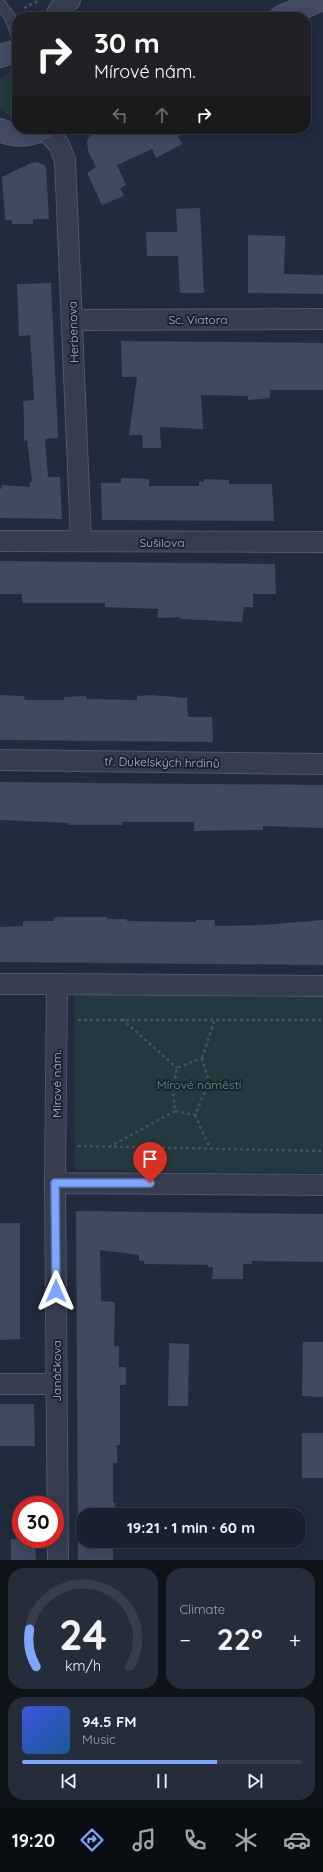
<!DOCTYPE html>
<meta charset="utf-8">
<style>
body{margin:0;font-family:Quicksand,sans-serif;background:#262d3a;color:#f1f3f6;height:100vh;display:flex;flex-direction:column;font-size:15px;white-space:nowrap}
*{box-sizing:border-box;margin:0}
p{font-size:13px;color:#9fa3aa}
.icon{flex:none;width:22px;height:22px;fill:none;stroke:currentColor;stroke-width:2;stroke-linecap:round;stroke-linejoin:round}
.map{position:relative;height:1560px;overflow:hidden}
.sheet{display:flex;flex-direction:column;gap:8px;padding:8px;background:#0e1219;flex:1}
.sheet>*{flex:none}
.guide{position:absolute;left:12px;top:12px;width:299px;height:122px;border-radius:16px;box-shadow:0 2px 10px #0003,0 0 0 1px #373e4a;background:#202124;color:#fff;overflow:hidden}
.speed{position:absolute;left:12px;top:1496px;display:flex;gap:8px;font-size:20px;font-weight:700;text-align:center}
.speed>*{display:grid;place-content:center;width:52px;height:52px;border-radius:50%;background:#19202e;box-shadow:0 2px 10px #0003,0 0 0 1px #373e4a;line-height:1}
.speed .limit{border:6px solid #d22;background:#fff;color:#111}
.pin{position:absolute;display:grid;place-items:center;width:34px;height:34px;color:#fff;margin:-41px -17px;border-radius:50% 50% 50% 0;rotate:-45deg;box-shadow:0 0 4px #0007}
.pin .icon{rotate:45deg}
.me{position:absolute;width:44px;margin:-22px;rotate:0deg;stroke-linejoin:round;filter:drop-shadow(0 0 3px #0008)}
.turn{display:flex;align-items:center;gap:14px;height:84px;padding:0 16px;font-size:18px}
.turn .icon{width:52px;height:52px;stroke-width:2.5}
.turn b{display:block;font-size:28px;line-height:34px}
.lanes{display:flex;align-items:center;height:38px;padding:0 16px;background:#0003;justify-content:center;gap:20px;direction:ltr}
.lanes .off{opacity:.35}
.big{font-size:30px;font-weight:800;line-height:1.1}
.sheet .card{flex:1;display:flex;flex-direction:column;justify-content:center;gap:6px;min-width:0;padding:0 14px;border-radius:16px;background:#262d3a}
.sheet .dial{align-items:center;gap:0}
.dial svg{height:104px;overflow:visible;fill:none;stroke:#373e4a;stroke-width:7;stroke-linecap:round;text-anchor:middle}
.dial text{fill:#f1f3f6;stroke:none}
.song{display:flex;align-items:center;gap:12px}
.cover{width:48px;height:48px;border-radius:6px;background:linear-gradient(135deg,hsl(230 70% 55%),hsl(210 70% 35%))}
.played{height:4px;border-radius:2px;background:linear-gradient(90deg,#7fa6ff 70%,#373e4a 70%)}
.keys{display:flex;justify-content:space-around;direction:ltr}
.heat{display:flex;justify-content:space-between;align-items:center;font-size:22px;direction:ltr}
.sheet .tiles{flex:1;display:grid;gap:8px;grid-template-columns:1fr 1fr}
.card:last-child{grid-column:span 2}
.trip{position:absolute;left:76px;top:1508px;width:230px;height:40px;border-radius:16px;background:#19202e;box-shadow:0 2px 10px #0003,0 0 0 1px #373e4a;font-weight:800;line-height:40px;text-align:center}
.tab-bar{display:flex;height:64px;justify-content:space-around;align-items:center;background:#0a0d12;color:#9fa3aa}
.tab-bar .icon{width:28px;height:28px}
.tab-bar .on{color:#7fa6ff}
.tab-bar b{font-size:18px;color:#f1f3f6}
.map>svg:first-child{display:block}
.green{fill:#23393f}
.building{fill:#3f4a60}
.lines{fill:none;stroke-linecap:round;stroke-linejoin:round}
.service-casing{stroke:#505868;stroke-width:12}
.minor-casing{stroke:#505868;stroke-width:22}
.secondary-casing{stroke:#505868;stroke-width:24}
.path{stroke:#41565c;stroke-width:2.5;stroke-dasharray:3 3;stroke-linecap:butt}
.service{stroke:#353d4e;stroke-width:10}
.minor{stroke:#353d4e;stroke-width:20}
.secondary{stroke:#424b61;stroke-width:22}
.route-casing{stroke:#536ca6;stroke-width:10}
.route{stroke:#7fa6ff;stroke-width:7}
.labels{text-anchor:middle;dominant-baseline:central;stroke-width:4;stroke-linejoin:round;paint-order:stroke}
.street-label{font-size:12px;fill:#b0b8c9;stroke:#1a2232}
.park-label{font-size:12px;fill:#659c76;stroke:#1a2232}
</style>
<div class="map">
<svg width="323" height="1560" viewBox="0 0 323 1560">
<rect width="100%" height="100%" fill="#212b3e"/>
<!-- green -->
<path class="green" d="M 17,70 L 17,118 L 9,115 L 0,108 L 0,80 L 11,71 Z
M 74,994 L 323,997 L 323,1173 L 75,1170 Z"/>
<!-- building -->
<path class="building" d="M 101,129 L 194,129 L 178,136 L 182,144 L 156,158 L 152,149 L 117,165 L 126,185 L 120,188 L 124,196 L 102,205 L 87,173 L 96,167 L 88,151 L 87,140 L 93,133 Z
M 37,162 L 46,166 L 49,219 L 33,219 L 33,224 L 12,224 L 12,220 L 5,220 L 2,177 L 31,163 Z
M 200,208 L 204,293 L 180,293 L 178,256 L 147,256 L 146,232 L 177,232 L 176,209 Z
M 248,235 L 285,236 L 284,274 L 323,275 L 323,294 L 248,293 Z
M 51,283 L 58,438 L 45,439 L 48,477 L 60,477 L 62,519 L 0,518 L 0,489 L 1,489 L 2,485 L 30,487 L 30,482 L 32,482 L 27,440 L 24,441 L 24,420 L 23,401 L 34,400 L 30,335 L 19,336 L 17,284 Z
M 121,341 L 323,343 L 323,390 L 270,390 L 270,398 L 248,400 L 248,396 L 201,395 L 203,429 L 160,427 L 161,448 L 143,448 L 142,435 L 129,435 L 137,377 L 122,377 Z
M 121,478 L 149,479 L 149,486 L 199,486 L 199,481 L 204,482 L 204,479 L 229,480 L 229,484 L 272,484 L 274,521 L 102,520 L 101,483 L 121,483 Z
M 0,561 L 275,564 L 276,594 L 253,594 L 253,607 L 244,607 L 242,622 L 180,619 L 180,617 L 157,618 L 158,609 L 105,607 L 105,603 L 22,603 L 22,594 L 0,594 Z
M 0,695 L 24,696 L 25,700 L 64,700 L 64,697 L 86,696 L 86,699 L 137,700 L 137,696 L 151,695 L 187,698 L 188,717 L 212,717 L 213,742 L 0,740 Z
M 0,782 L 323,785 L 323,828 L 263,826 L 263,830 L 194,831 L 194,822 L 122,822 L 122,825 L 69,825 L 69,823 L 0,820 Z
M 59,917 L 107,917 L 107,919 L 127,919 L 127,921 L 196,922 L 196,920 L 215,920 L 215,926 L 262,925 L 323,920 L 323,965 L 0,962 L 0,927 L 23,926 L 23,921 L 54,921 L 54,918 Z
M 76,1211 L 323,1214 L 323,1262 L 252,1261 L 252,1264 L 243,1264 L 243,1279 L 212,1279 L 213,1267 L 208,1267 L 208,1265 L 144,1264 L 144,1261 L 139,1261 L 139,1255 L 100,1250 L 101,1301 L 115,1302 L 114,1346 L 119,1346 L 119,1367 L 126,1367 L 126,1385 L 120,1385 L 120,1445 L 117,1445 L 117,1463 L 113,1463 L 113,1503 L 115,1503 L 116,1515 L 83,1515 L 83,1541 L 118,1541 L 118,1545 L 113,1545 L 113,1560 L 78,1560 Z
M 0,1223 L 20,1223 L 20,1339 L 0,1340 Z
M 303,1342 L 323,1342 L 323,1397 L 302,1396 Z
M 169,1343 L 189,1344 L 188,1406 L 168,1406 Z
M 0,1404 L 34,1404 L 35,1446 L 0,1446 Z
M 302,1433 L 323,1433 L 323,1478 L 302,1478 Z
M 11,1539 L 35,1539 L 36,1560 L 11,1560 Z"/>
<g class="lines">
<defs>
<path id="service" d="M 0,4 L 10,17 L 17,36"/>
<path id="minor" d="M 55,17 L 60,8 L 70,0
M 45,129 L 59,145 L 65,160 L 81,541
M 73,320 L 323,319
M 0,541 L 323,542
M 0,760 L 323,764
M 0,984 L 57,984
M 323,986 L 57,984 L 55,1183 L 323,1185
M 55,1183 L 58,1560
M 0,1384 L 56,1384"/>
<path id="secondary" d="M 281,17 L 320,0
M 0,56 L 17,51
M 0,130 C 15,137 29,136 43,129"/>
</defs>
<!-- service casing -->
<use href="#service" class="service-casing"/>
<!-- minor casing -->
<use href="#minor" class="minor-casing"/>
<!-- secondary casing -->
<use href="#secondary" class="secondary-casing"/>
<!-- path -->
<path class="path" d="M 24,8 L 38,1
M 122,1019 L 177,1068
M 78,1020 L 323,1020
M 202,1058 L 209,1082 L 195,1115 L 175,1111 L 173,1088 L 177,1068 Z
M 202,1058 L 215,1019
M 195,1115 L 210,1148
M 78,1146 L 323,1151
M 109,1147 L 175,1111"/>
<!-- service -->
<use href="#service" class="service"/>
<!-- minor -->
<use href="#minor" class="minor"/>
<!-- secondary -->
<use href="#secondary" class="secondary"/>
</g>
<g class="lines">
<defs>
<path id="route" d="M 56,1291 L 55,1183 L 150,1183"/>
</defs>
<!-- route casing -->
<use href="#route" class="route-casing"/>
<!-- route -->
<use href="#route" class="route"/>
</g>
<g class="labels">
<!-- street labels -->
<g class="street-label">
<text x="198" y="319">Sc. Viatora</text>
<text transform="translate(73 332) rotate(-92)">Herbenova</text>
<text x="162" y="542">Sušilova</text>
<text transform="translate(162 762) rotate(1)">tř. Dukelských hrdinů</text>
<text transform="translate(56 1084) rotate(-90)">Mírové nám.</text>
<text transform="translate(56 1371) rotate(-90)">Janáčkova</text>
</g>
<!-- park labels -->
<g class="park-label">
<text x="199" y="1084">Mírové náměstí</text>
</g>
</g>
</svg>
<div class="speed"><div class="limit">30</div></div>
<div class="pin" style="left:150px;top:1183px;background:#d93025"><svg class="icon" aria-label="arrive" viewBox="0 0 24 24"><path d="M6 21V4h12l-3 4 3 4H6"/></svg></div>
<svg class="me" style="left:56px;top:1291px" viewBox="-20 -20 40 40"><path d="M0-17L14 15 0 8-14 15z" fill="#7fa6ff" stroke="#fff" stroke-width="4"/></svg>
<div class="trip">19:21 · 1 min · 60 m</div>
<div class="guide">
<div class="turn"><svg class="icon" aria-label="right" viewBox="0 0 24 24"><path d="M7 20v-9h11M14 6l5 5-5 5"/></svg><div><b>30 m</b>Mírové nám.</div></div>
<div class="lanes"><svg class="icon off" aria-label="left" viewBox="0 0 24 24"><path d="M17 20v-9H6M10 6l-5 5 5 5"/></svg><svg class="icon off" aria-label="ahead" viewBox="0 0 24 24"><path d="M12 20V5M6 11l6-6 6 6"/></svg><svg class="icon" aria-label="right" viewBox="0 0 24 24"><path d="M7 20v-9h11M14 6l5 5-5 5"/></svg></div>
</div>
</div>
<section class="sheet">
<div class="tiles">
<div class="card dial"><svg viewBox="0 0 100 80">
<path d="M14 69A42 42 0 1 1 86 69"/>
<path d="M14 69A42 42 0 0 1 9 40" stroke="#7fa6ff"/>
<text x="50" y="56" font-size="32" font-weight="700">24</text>
<text x="50" y="72" font-size="11">km/h</text>
</svg></div>
<div class="card"><p>Climate</p>
<div class="heat"><a>−</a><b class="big">22°</b><a>+</a></div>
</div>
<div class="card">
<div class="song"><i class="cover"></i><div><b>94.5 FM</b><p>Music</p></div></div>
<div class="played"></div>
<div class="keys"><svg class="icon" aria-label="previous" viewBox="0 0 24 24"><path d="M18 5L8 12l10 7zM5 5v14"/></svg><svg class="icon" aria-label="pause" viewBox="0 0 24 24"><path d="M8 5v14M16 5v14"/></svg><svg class="icon" aria-label="next" viewBox="0 0 24 24"><path d="M6 5l10 7-10 7zM19 5v14"/></svg></div>
</div>
</div>
</section>
<nav class="tab-bar">
<b>19:20</b>
<svg class="icon on" aria-label="directions" viewBox="0 0 24 24"><path d="M12 3l9 9-9 9-9-9zM9 14v-3h6M13 9l2 2-2 2"/></svg>
<svg class="icon" aria-label="music" viewBox="0 0 24 24"><path d="M9 18V5l10-2v13"/><circle cx="6" cy="18" r="3"/><circle cx="16" cy="16" r="3"/></svg>
<svg class="icon" aria-label="phone" viewBox="0 0 24 24"><path d="M5 4h4l2 5-3 2q2 4 5 5l2-3 5 2v4C11 20 4 13 5 4z"/></svg>
<svg class="icon" aria-label="climate" viewBox="0 0 24 24"><path d="M12 3v18M4 7l16 10M4 17L20 7"/></svg>
<svg class="icon" aria-label="car" viewBox="0 0 24 24"><path d="M5 17H2v-5l4-1 3-4h7l3 4 3 1v5h-3M9 17h6M6 11h13"/><circle cx="7" cy="17" r="2"/><circle cx="17" cy="17" r="2"/></svg>
</nav>
